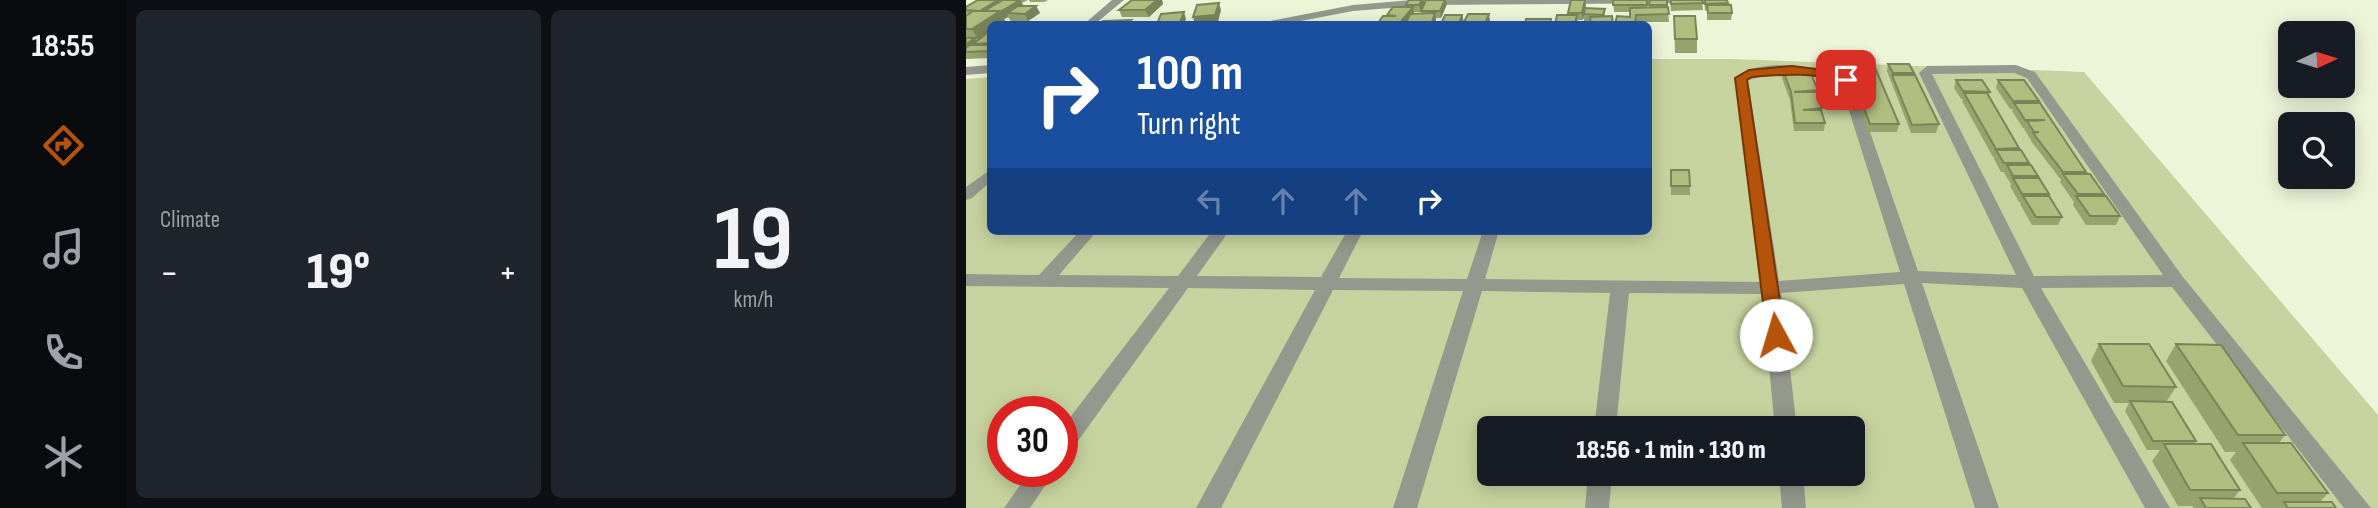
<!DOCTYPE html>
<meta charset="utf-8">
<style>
body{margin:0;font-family:"Sofia Sans Condensed",sans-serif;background:#20242c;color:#f1f3f6;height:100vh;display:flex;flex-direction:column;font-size:26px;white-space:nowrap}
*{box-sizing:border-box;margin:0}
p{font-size:23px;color:#9ea1a6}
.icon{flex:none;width:38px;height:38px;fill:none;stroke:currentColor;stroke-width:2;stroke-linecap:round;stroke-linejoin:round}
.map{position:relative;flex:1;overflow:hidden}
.panel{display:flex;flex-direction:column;gap:10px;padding:10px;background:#0d0f14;width:840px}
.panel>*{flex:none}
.banner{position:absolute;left:21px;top:21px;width:665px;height:214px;border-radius:10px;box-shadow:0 4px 18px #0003;background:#1a4fa0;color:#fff;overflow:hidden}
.needle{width:46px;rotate:86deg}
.controls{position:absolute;left:1312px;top:21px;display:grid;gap:14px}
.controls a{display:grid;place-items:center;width:77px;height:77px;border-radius:10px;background:#171b24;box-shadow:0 4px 18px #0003;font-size:35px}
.speed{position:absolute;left:21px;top:396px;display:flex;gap:14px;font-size:35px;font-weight:700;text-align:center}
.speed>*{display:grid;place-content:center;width:91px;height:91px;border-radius:50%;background:#171b24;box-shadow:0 4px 18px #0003;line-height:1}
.speed .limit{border:10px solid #d22;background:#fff;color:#111}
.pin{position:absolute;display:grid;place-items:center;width:60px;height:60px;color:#fff;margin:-30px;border-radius:14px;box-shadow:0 4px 10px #0006}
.me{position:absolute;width:77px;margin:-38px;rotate:354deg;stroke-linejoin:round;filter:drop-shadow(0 0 5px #0008)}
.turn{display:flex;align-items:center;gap:24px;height:147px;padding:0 35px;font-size:32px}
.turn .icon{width:91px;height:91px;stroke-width:2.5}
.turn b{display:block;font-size:49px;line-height:60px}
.lanes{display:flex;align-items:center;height:66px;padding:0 35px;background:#0003;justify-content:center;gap:35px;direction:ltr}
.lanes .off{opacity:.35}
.big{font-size:52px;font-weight:800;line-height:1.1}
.panel .tile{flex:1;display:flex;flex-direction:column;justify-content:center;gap:10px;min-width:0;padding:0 24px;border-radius:10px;background:#20242c}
.panel .dial{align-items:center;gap:0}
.dial b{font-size:91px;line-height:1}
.heat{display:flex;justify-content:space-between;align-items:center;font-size:38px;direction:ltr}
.panel .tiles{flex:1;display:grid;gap:10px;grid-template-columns:repeat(2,1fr)}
.trip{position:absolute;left:511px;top:416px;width:388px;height:70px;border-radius:10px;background:#171b24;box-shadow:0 4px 18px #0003;font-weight:800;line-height:70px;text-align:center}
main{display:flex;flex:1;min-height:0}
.tab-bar{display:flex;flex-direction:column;width:126px;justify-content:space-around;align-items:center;background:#090b0e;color:#9ea1a6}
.tab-bar .icon{width:49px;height:49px}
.tab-bar .on{color:#b45309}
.tab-bar b{font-size:32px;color:#f1f3f6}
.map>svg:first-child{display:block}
.green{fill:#c7d39f;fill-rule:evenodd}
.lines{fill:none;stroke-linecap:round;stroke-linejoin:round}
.minor{fill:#95988d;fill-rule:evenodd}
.wall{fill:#97a36d}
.shaded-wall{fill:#7b8459}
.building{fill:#b0bd7f;stroke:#7b8459;stroke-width:2}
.route{fill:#b45309;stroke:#753606;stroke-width:2}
</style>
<main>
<nav class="tab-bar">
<b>18:55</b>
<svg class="icon on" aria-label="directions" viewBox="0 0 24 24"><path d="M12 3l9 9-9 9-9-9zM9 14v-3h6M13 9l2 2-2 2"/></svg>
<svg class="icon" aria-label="music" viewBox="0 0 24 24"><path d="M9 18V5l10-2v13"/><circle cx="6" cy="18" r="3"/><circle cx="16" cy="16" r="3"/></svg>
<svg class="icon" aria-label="phone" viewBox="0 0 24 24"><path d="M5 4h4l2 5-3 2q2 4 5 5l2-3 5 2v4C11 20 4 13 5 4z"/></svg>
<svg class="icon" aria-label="climate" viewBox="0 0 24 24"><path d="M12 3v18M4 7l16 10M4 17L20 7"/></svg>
</nav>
<section class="panel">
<div class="tiles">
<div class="tile"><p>Climate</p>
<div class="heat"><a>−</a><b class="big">19°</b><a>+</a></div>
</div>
<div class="tile dial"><b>19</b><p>km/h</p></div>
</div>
</section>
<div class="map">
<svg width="1412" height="508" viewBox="0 0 1412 508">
<rect width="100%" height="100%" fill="#edf4d8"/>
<!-- green -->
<path class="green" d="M 683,59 L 765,59 L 1118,72 L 1412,415 L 1412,508 L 0,508 L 0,79 L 24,77 L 24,231 L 682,231 ZM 37,411 L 96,411 L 96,471 L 37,471 ZM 523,429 L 887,429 L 887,474 L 523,474 Z"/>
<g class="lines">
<!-- minor -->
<path class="minor" d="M 146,0 L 158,0 L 129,24 L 118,24 Z
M 446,0 L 751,0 L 746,3 L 462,5 L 387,11 L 319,24 L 298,24 L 304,21 L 387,5 Z
M 24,65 L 24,73 L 0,75 L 0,67 Z
M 823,65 L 874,71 L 886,80 L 952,271 L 1050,275 L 953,73 L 961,66 L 1050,65 L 1069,72 L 1217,277 L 1405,508 L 1378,508 L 1206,287 L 1075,288 L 1204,508 L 1179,508 L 1056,288 L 956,283 L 1033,508 L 1009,508 L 938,284 L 815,293 L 831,429 L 809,429 L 796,294 L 663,293 L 650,429 L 628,429 L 644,293 L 516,291 L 451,508 L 427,508 L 497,291 L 367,290 L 255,508 L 230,508 L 349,290 L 222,288 L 104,452 L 96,454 L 96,428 L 203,288 L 0,286 L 0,274 L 73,275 L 114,231 L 131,231 L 93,275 L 212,276 L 246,231 L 263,231 L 231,276 L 355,277 L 381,231 L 397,231 L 373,278 L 501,279 L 517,231 L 533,231 L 519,279 L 795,282 L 769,78 C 783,66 805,65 823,65 ZM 810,73 C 828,73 859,71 874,82 L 934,272 L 813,281 L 782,80 ZM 1048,73 L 1061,78 L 1197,275 L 1068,276 L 966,74 Z
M 24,170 L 24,182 L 6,198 L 0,200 L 0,187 Z
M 64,471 L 89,471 L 64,508 L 38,508 Z
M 622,474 L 646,474 L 643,508 L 619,508 Z
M 813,474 L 837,474 L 840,508 L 816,508 Z"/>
</g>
<!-- wall -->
<path class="wall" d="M 12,0 L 62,0 L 56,3 L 58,6 L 70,6 L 74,13 L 62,21 L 45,21 L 42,17 L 38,19 L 41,24 L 24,24 L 24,58 L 0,59 L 0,7 Z
M 63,0 L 82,0 L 78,2 L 64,2 Z
M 166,0 L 196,0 L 197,4 L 183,17 L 156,17 L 153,10 Z
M 647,0 L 681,0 L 681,7 L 683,7 L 684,0 L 701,0 L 703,22 L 670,22 L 664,17 L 664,12 L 648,12 Z
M 704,0 L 736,0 L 737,10 L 705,11 Z
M 738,0 L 761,0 L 762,5 L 766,13 L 765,20 L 741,20 L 741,10 L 739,11 Z
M 459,3 L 455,12 L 448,12 L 448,14 L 456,13 L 455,11 L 481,4 L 475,18 L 470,18 L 469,24 L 412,24 L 412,23 L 422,16 L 421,15 L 440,7 L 440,5 Z
M 620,5 L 619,10 L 639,9 L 639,16 L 625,22 L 618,22 L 618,16 L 617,20 L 612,20 L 611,24 L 602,15 L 602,13 Z
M 708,16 L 731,39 L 731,53 L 709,53 Z
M 881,63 L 933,124 L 931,132 L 902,132 L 880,70 Z
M 922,64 L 948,73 L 948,75 L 973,124 L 970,133 L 945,133 L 921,71 Z
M 817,70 L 852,90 L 851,93 L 856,108 L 856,112 L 859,123 L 858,131 L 828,131 L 824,100 L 816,78 Z
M 990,80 L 1024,92 L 1022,95 L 1053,148 L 1052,150 L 1063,163 L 1062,165 L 1072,176 L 1071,178 L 1083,194 L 1083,196 L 1096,217 L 1092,225 L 1066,225 L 1054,204 L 1055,202 L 1053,202 L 1044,186 L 1045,184 L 1038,173 L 1039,172 L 1035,172 L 1028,159 L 1028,157 L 1027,157 L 996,101 L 997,99 L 995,99 L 988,88 Z
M 1032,80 L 1073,101 L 1072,103 L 1120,172 L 1120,174 L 1138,194 L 1137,196 L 1154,216 L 1150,225 L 1120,225 L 1107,205 L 1108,202 L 1094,182 L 1095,180 L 1065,141 L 1065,140 L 1058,129 L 1059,128 L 1057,128 L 1046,111 L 1047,109 L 1044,109 L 1030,88 Z
M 705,170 L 723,170 L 724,195 L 705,195 Z
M 1133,344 L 1210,387 L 1200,402 L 1230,441 L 1228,444 L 1274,490 L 1267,499 L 1285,508 L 1226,508 L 1228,506 L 1212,506 L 1186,461 L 1194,450 L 1181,450 L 1159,411 L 1163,403 L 1148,403 L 1125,361 Z
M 1210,344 L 1319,435 L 1313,443 L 1362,493 L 1354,502 L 1370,508 L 1296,508 L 1264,460 L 1270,452 L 1259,452 L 1200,361 Z"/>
<!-- shaded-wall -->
<path class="shaded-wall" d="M 30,0 L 41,0 L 25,13 L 14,11 Z
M 54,0 L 58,7 L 41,13 L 42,17 L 38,19 L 41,24 L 24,24 L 24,36 L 14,43 L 6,29 L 34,11 Z
M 191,0 L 196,0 L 197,4 L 183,17 L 179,10 Z
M 456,0 L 458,0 L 459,3 L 455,12 L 453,5 Z
M 479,0 L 480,0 L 481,4 L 475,18 L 474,11 Z
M 619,0 L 620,5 L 617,20 L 616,13 Z
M 253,3 L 255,10 L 252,22 L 229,24 L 227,17 Z
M 70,6 L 74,13 L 62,21 L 59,14 Z
M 447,7 L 448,14 L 440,23 L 440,24 L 434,24 L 434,23 Z
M 218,12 L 220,19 L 218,24 L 191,24 Z
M 469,13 L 470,20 L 469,24 L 466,24 L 466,22 Z
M 523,14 L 524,21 L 523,24 L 519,24 Z
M 496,15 L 498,22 L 497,24 L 493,24 Z
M 9,38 L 12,43 L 7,44 L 9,48 L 0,52 L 0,44 Z"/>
<!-- building -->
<path class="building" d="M 12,0 L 32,0 L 14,11 L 0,10 L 0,7 Z
M 37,0 L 54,0 L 34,12 L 34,11 L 18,11 Z
M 166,0 L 191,0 L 179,10 L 153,10 Z
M 443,0 L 456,0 L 453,5 L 440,5 Z
M 460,0 L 479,0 L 474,11 L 455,11 Z
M 605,0 L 619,0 L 616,13 L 602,13 Z
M 647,0 L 681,0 L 681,5 L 647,5 Z
M 684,0 L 701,0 L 701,5 L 683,5 Z
M 705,0 L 736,0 L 737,3 L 705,4 Z
M 739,0 L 761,0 L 762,3 L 739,4 Z
M 253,3 L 249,15 L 227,17 L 231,5 Z
M 741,5 L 765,5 L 766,13 L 742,13 Z
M 52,6 L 70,6 L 59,14 L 41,13 Z
M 427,7 L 447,7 L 434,23 L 412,23 L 417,16 L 430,16 L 421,15 Z
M 702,7 L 703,14 L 670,15 L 669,24 L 649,24 L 651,16 L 664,17 L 664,8 Z
M 619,8 L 639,9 L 637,15 L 618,14 Z
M 7,11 L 34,11 L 6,29 L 0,29 L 0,16 Z
M 218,12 L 214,22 L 191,24 L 195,14 Z
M 469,13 L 466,22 L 440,23 L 444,14 Z
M 502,14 L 523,14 L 519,24 L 497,24 Z
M 479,15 L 496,15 L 493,24 L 475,24 Z
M 591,15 L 611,15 L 609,24 L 589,24 Z
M 646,16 L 647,24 L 625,24 L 624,17 Z
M 708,16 L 729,16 L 731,39 L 709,39 Z
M 560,19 L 585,19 L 584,24 L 559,24 Z
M 165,20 L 160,24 L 134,24 L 137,21 Z
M 24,31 L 24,43 L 7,44 Z
M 0,38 L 9,38 L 0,44 Z
M 4,45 L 24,45 L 24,51 L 0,52 L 0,48 Z
M 881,63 L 907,63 L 933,124 L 904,124 Z
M 922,64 L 943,64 L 948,73 L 927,73 Z
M 843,69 L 852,90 L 828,92 L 851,92 L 856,108 L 837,110 L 855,110 L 859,123 L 829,123 L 825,92 L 817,70 Z
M 926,75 L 949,75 L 973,124 L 946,125 Z
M 990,80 L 1016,80 L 1024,92 L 997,91 Z
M 1032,80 L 1058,80 L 1073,101 L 1047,101 Z
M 998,93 L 1021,93 L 1053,148 L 1030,149 Z
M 1048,103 L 1074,103 L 1120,172 L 1097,172 L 1067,133 L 1073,132 L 1068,132 L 1061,121 L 1079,120 L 1059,120 Z
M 1030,150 L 1055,150 L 1063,163 L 1038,163 Z
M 1041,165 L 1065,165 L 1072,176 L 1047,176 Z
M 705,170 L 723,170 L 724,186 L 705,186 Z
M 1097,174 L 1124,174 L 1138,194 L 1112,194 Z
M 1047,178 L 1073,178 L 1083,194 L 1056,194 Z
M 1057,196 L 1083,196 L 1096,217 L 1070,217 Z
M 1110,196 L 1140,196 L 1154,216 L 1124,216 Z
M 1133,344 L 1183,344 L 1210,387 L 1157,386 Z
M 1210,344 L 1255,345 L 1319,435 L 1272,435 Z
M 1164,401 L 1206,402 L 1230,441 L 1187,441 Z
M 1277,443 L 1325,443 L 1362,493 L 1311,493 Z
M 1198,444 L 1245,444 L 1274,490 L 1224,490 Z
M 1234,498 L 1279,499 L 1285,508 L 1240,508 Z
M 1318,502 L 1366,502 L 1370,508 L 1322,508 Z"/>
<!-- route -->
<path class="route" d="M 826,66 L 874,72 L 886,80 L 880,83 C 848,72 821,74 786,77 L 781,80 L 819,335 L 816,340 L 804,340 L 801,335 L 769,78 L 783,70 Z"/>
</svg>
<div class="controls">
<a><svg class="needle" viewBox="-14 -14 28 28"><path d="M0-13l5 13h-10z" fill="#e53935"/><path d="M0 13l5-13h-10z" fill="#9ea1a6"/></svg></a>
<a><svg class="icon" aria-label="search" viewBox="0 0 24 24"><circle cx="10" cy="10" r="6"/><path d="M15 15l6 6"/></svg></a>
</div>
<div class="speed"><div class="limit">30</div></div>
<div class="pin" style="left:880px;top:80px;background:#d93025"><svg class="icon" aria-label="arrive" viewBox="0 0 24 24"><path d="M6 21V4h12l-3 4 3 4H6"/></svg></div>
<svg class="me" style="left:810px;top:335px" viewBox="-20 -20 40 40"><circle r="19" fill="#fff"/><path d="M0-13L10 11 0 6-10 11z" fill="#b45309"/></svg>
<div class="trip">18:56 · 1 min · 130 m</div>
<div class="banner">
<div class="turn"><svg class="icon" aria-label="right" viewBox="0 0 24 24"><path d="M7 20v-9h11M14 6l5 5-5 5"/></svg><div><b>100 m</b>Turn right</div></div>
<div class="lanes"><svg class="icon off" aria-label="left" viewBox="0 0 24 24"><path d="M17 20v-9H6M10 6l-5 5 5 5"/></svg><svg class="icon off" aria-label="ahead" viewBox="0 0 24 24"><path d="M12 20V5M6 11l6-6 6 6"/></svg><svg class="icon off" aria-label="ahead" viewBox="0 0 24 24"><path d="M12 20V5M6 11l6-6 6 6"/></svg><svg class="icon" aria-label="right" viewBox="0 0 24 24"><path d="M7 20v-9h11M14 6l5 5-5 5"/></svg></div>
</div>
</div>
</main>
